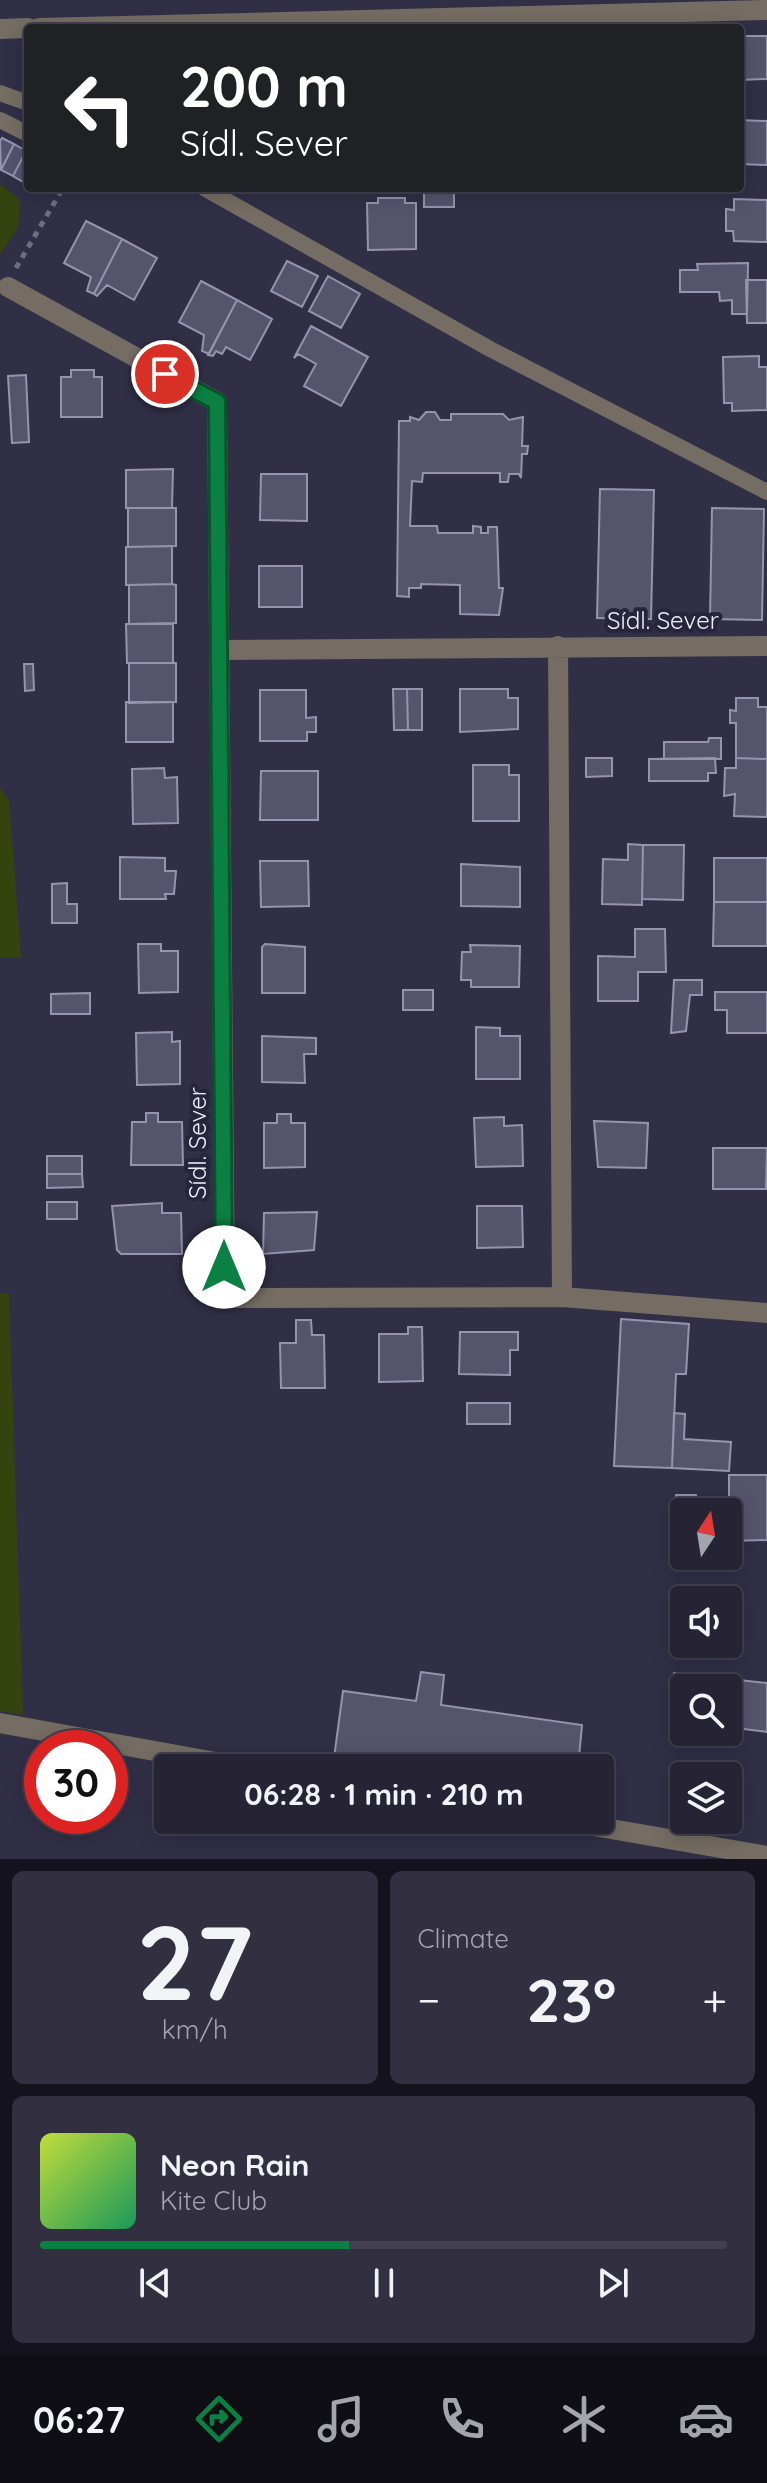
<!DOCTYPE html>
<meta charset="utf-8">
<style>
body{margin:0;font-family:Quicksand,sans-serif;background:#312f40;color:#f1f3f6;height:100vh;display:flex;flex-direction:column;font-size:30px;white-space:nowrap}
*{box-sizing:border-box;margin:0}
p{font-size:26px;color:#a3a4ac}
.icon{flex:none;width:44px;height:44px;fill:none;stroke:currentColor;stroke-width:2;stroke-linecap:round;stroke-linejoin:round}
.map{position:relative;height:1859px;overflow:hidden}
.panel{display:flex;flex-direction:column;gap:12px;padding:12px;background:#14131d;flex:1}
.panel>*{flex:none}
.banner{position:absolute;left:24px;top:24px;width:720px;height:168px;border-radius:8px;box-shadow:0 4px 20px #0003,0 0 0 2px #42404f;background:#202124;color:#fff;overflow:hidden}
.needle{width:52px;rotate:12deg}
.controls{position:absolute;left:670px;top:1498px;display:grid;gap:16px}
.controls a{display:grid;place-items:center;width:72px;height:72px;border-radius:8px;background:#252334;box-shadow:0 4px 20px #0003,0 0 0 2px #42404f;font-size:40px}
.speed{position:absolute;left:24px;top:1730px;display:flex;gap:16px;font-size:40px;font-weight:700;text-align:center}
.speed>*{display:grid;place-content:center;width:104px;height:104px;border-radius:50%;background:#252334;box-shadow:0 4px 20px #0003,0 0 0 2px #42404f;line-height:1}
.speed .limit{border:12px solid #d22;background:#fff;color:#111}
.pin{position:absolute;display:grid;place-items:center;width:68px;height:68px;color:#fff;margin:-34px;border:4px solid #fff;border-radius:50%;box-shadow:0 2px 8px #0007}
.me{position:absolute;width:88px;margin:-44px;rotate:0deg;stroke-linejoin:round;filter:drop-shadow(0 0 6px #0008)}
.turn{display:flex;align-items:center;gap:28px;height:168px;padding:0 24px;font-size:36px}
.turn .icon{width:104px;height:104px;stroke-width:2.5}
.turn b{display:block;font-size:56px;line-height:68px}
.big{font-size:60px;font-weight:700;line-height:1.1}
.panel .tile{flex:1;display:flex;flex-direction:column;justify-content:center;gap:12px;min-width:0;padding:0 28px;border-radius:12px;background:#312f40}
.panel .dial{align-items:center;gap:0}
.dial b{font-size:104px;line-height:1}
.song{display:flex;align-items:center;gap:24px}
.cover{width:96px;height:96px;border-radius:12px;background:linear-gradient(135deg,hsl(70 70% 55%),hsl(150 70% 35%))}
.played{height:8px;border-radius:4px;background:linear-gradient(90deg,#0b8043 45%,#42404f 45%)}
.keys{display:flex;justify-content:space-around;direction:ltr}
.heat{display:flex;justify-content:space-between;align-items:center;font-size:44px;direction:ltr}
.panel .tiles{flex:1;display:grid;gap:12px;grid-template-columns:1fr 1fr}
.tile:last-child{grid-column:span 2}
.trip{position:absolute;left:154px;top:1754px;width:460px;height:80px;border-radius:8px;background:#252334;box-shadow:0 4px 20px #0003,0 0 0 2px #42404f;font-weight:700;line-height:80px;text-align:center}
.tabs{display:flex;height:128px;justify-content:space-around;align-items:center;background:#0f0e15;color:#a3a4ac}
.tabs .icon{width:56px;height:56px}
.tabs .active{color:#0b8043}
.tabs b{font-size:36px;color:#f1f3f6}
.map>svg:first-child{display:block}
.green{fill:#35440e}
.building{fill:#55546d;stroke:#9594b0;stroke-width:2}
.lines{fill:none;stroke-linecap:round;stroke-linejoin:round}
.path{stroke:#6f6d82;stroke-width:5;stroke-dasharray:6 6;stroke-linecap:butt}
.lane{stroke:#756d63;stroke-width:16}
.street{stroke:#756d63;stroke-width:20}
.route-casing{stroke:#07532c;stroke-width:20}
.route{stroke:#0b8043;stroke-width:14}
.labels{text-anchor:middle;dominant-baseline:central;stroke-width:8;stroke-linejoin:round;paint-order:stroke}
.street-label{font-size:24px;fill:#eeeefd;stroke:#27253b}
</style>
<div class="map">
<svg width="767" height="1859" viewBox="0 0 767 1859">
<rect width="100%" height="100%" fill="#312f46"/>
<!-- green -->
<path class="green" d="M 0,184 L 20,200 L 18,228 L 0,254 Z
M 0,788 L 9,800 L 21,958 L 0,957 Z
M 0,1293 L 9,1294 L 23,1715 L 0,1711 Z"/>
<!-- building -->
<path class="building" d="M 740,36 L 767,36 L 767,79 L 740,80 Z
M 740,120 L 767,121 L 767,165 L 740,164 Z
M 2,138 L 14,144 L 1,170 L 0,141 Z
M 14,144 L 26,151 L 13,176 L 1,170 Z
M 26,151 L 28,177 L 25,183 L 13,176 Z
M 424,188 L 454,188 L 454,207 L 424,207 Z
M 378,198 L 405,198 L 405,203 L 416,203 L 416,249 L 368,250 L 367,203 L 378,203 Z
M 734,199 L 767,200 L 767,242 L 734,241 L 733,231 L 726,231 L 726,209 L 734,210 Z
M 86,221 L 122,239 L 94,294 L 87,291 L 91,277 L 64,263 Z
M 122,239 L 157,258 L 134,300 L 107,285 L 97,296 L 94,294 Z
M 287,261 L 318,276 L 302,307 L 271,291 Z
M 748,263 L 747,314 L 732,314 L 732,300 L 720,301 L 719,292 L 680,292 L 680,270 L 698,270 L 697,264 Z
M 328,276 L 360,294 L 341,328 L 309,311 Z
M 746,280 L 767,280 L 767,323 L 747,323 Z
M 201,281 L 237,300 L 209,354 L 202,351 L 204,335 L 179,322 Z
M 237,300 L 272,319 L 250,360 L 226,347 L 222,354 L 216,351 L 213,356 L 208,355 Z
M 311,326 L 368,357 L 341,406 L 304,386 L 316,364 L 298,354 L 294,358 Z
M 759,356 L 759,367 L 767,367 L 767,410 L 732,411 L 732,403 L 724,403 L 723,357 Z
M 71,370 L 94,370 L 94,377 L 102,377 L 102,417 L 61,417 L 61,377 L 71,377 Z
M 26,375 L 29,442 L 12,443 L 8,376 Z
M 426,412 L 435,412 L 440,420 L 451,420 L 451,414 L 503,414 L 509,420 L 523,417 L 522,446 L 528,446 L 527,454 L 522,454 L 521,478 L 519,474 L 509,474 L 508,482 L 500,482 L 500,473 L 423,473 L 422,482 L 412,481 L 410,526 L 437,526 L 438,533 L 473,533 L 473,526 L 481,527 L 481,533 L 488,533 L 488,527 L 497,527 L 499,588 L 503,588 L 499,615 L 460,614 L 460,585 L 421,584 L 421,588 L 409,588 L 409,597 L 397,596 L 399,421 L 410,421 L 410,417 L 419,420 Z
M 173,469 L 172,508 L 126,508 L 126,470 Z
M 261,474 L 307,474 L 307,521 L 260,520 Z
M 600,489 L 654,490 L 651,619 L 597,618 Z
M 128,508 L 176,508 L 176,546 L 128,547 Z
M 712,508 L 764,509 L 762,620 L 710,619 Z
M 172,546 L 172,584 L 126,585 L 126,547 Z
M 259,566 L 302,566 L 302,607 L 259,607 Z
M 172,584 L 176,585 L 176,623 L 129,624 L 129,585 Z
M 126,624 L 173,624 L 173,663 L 127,663 Z
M 129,663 L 176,663 L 176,702 L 129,703 Z
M 24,664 L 33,664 L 34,690 L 25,691 Z
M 393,689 L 407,689 L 408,730 L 394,730 Z
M 407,689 L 422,689 L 422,730 L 408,730 Z
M 460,689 L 508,689 L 508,698 L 518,698 L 518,729 L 460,732 Z
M 260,690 L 306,690 L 306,718 L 316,717 L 316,732 L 307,732 L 307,741 L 260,741 Z
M 736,698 L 758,698 L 758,707 L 767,707 L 767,759 L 736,758 L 736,723 L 730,723 L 730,710 L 736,711 Z
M 126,702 L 173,702 L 173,742 L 126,742 Z
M 709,738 L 721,738 L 721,759 L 664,759 L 664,742 L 708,742 Z
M 586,758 L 612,758 L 612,776 L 586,777 Z
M 715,758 L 716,773 L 708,773 L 708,781 L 649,781 L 649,759 Z
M 736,758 L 767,759 L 767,817 L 734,816 L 735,794 L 724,796 L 725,768 L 736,768 Z
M 473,765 L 509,765 L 509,775 L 519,775 L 519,821 L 473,821 Z
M 164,768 L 165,778 L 177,777 L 178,823 L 133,824 L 132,769 Z
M 261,771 L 318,771 L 318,820 L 260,820 Z
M 628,844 L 643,845 L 642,905 L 602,904 L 603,859 L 628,860 Z
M 643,845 L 684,845 L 683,900 L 642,899 Z
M 120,857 L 165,858 L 165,871 L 176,871 L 174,894 L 165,894 L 166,899 L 120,899 Z
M 714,858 L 767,858 L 767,902 L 714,902 Z
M 260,861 L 308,861 L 309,906 L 261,907 Z
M 461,864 L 520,867 L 520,907 L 461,906 Z
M 67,883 L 67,904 L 77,904 L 77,923 L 52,923 L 52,884 Z
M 714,902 L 767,902 L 767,946 L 713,946 Z
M 635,929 L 665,929 L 666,972 L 638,972 L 638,1001 L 598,1001 L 598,956 L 635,957 Z
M 138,944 L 161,944 L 161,951 L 178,951 L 178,992 L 139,993 Z
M 265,944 L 305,947 L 305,993 L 262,993 L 262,947 Z
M 470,945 L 520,946 L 519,987 L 471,987 L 471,980 L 461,980 L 462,952 L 471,952 Z
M 674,980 L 702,980 L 702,995 L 690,995 L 686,1031 L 671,1033 Z
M 403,990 L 433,990 L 433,1010 L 403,1010 Z
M 715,992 L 767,992 L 767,1033 L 727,1033 L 727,1010 L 715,1010 Z
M 90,993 L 90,1014 L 51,1014 L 51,994 Z
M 476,1027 L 500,1028 L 500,1036 L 520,1036 L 520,1079 L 476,1079 Z
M 172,1032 L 172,1042 L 180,1041 L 180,1084 L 137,1085 L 136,1033 Z
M 262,1036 L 316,1038 L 316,1054 L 304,1054 L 305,1083 L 262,1082 Z
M 146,1113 L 158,1113 L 158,1122 L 182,1122 L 183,1165 L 131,1165 L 132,1122 L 146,1122 Z
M 277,1114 L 291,1114 L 291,1123 L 305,1123 L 305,1167 L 264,1168 L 264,1123 L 277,1123 Z
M 504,1117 L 504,1126 L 522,1125 L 523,1166 L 476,1167 L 474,1118 Z
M 594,1121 L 648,1123 L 646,1168 L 598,1167 Z
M 713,1148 L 767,1148 L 766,1189 L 713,1189 Z
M 47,1156 L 82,1156 L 82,1174 L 47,1174 Z
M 47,1174 L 82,1174 L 83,1187 L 47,1188 Z
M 47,1202 L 77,1202 L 77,1219 L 47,1219 Z
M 162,1203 L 162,1213 L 181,1213 L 182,1254 L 121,1254 L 117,1250 L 112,1206 Z
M 477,1206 L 522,1206 L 523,1247 L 477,1248 Z
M 317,1212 L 314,1250 L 263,1254 L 264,1213 Z
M 621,1319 L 689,1324 L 686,1374 L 676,1374 L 672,1468 L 614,1466 Z
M 296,1320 L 311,1320 L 312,1335 L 324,1335 L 325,1388 L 281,1388 L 280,1343 L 296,1343 Z
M 408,1327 L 422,1327 L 423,1381 L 379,1382 L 379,1334 L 408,1334 Z
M 460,1332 L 518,1332 L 518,1350 L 510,1350 L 510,1375 L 459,1374 Z
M 467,1403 L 510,1403 L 510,1424 L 467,1424 Z
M 674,1413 L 685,1414 L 684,1439 L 731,1442 L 729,1471 L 672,1468 Z
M 729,1475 L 767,1475 L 767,1540 L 730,1541 L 728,1512 L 718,1512 L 717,1504 L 729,1504 Z
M 676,1495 L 696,1495 L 697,1512 L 684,1512 L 684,1519 L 677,1519 Z
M 421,1672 L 444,1675 L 441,1705 L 582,1725 L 578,1768 L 340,1768 L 341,1759 L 334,1758 L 343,1691 L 416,1701 Z
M 674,1673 L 767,1683 L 767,1732 L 728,1727 L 728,1688 L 684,1688 L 684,1722 L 669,1721 Z"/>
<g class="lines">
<!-- path -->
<path class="path" d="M 16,268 L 63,188"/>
<!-- lane -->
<path class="lane" d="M 0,93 L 28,103
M 0,120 L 28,134
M 204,188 L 490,349 L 767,492"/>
<!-- street -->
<path class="street" d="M 39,28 L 767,10
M 0,29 L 28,28
M 8,287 L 217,402 L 225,1298 L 562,1297 L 767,1313
M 558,646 L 562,1297
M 219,650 L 767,646
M 0,1723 L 249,1768
M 559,1820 L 767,1856"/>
</g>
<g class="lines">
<defs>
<path id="route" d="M 165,374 L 217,402 L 224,1267"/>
</defs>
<!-- route casing -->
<use href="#route" class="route-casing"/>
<!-- route -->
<use href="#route" class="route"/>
</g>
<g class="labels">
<!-- street labels -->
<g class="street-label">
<text x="663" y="620">Sídl. Sever</text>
<text transform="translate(197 1143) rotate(-90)">Sídl. Sever</text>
</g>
</g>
</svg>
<div class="controls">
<a><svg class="needle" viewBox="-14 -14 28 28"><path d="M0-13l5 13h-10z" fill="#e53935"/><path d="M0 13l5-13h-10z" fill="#a3a4ac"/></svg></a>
<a><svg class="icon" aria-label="sound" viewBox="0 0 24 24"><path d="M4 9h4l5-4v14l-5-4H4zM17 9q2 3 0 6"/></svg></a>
<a><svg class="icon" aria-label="search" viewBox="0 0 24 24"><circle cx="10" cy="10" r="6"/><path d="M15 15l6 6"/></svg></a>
<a><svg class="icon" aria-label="layers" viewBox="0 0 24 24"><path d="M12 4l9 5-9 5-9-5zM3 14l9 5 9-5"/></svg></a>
</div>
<div class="speed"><div class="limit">30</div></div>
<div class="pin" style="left:165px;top:374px;background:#d93025"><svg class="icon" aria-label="arrive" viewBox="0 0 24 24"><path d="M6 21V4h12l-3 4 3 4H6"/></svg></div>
<svg class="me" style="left:224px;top:1267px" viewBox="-20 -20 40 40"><circle r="19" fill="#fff"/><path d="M0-13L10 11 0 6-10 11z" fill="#0b8043"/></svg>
<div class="trip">06:28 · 1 min · 210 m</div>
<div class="banner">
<div class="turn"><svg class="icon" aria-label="left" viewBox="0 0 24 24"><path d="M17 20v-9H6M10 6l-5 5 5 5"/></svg><div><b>200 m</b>Sídl. Sever</div></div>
</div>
</div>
<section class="panel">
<div class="tiles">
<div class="tile dial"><b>27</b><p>km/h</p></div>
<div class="tile"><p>Climate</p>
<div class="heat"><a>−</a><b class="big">23°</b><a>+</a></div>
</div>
<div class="tile">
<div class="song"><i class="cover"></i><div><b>Neon Rain</b><p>Kite Club</p></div></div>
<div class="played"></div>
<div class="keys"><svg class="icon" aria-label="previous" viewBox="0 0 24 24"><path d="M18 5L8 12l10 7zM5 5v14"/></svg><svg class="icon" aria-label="pause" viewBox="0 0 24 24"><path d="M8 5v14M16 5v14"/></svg><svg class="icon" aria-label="next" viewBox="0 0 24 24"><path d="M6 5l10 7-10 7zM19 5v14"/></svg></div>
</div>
</div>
</section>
<nav class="tabs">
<b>06:27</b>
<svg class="icon active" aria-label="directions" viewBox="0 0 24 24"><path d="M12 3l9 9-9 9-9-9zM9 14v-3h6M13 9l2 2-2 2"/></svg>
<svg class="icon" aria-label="music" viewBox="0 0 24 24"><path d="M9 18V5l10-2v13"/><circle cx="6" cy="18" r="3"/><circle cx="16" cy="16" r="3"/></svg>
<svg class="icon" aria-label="phone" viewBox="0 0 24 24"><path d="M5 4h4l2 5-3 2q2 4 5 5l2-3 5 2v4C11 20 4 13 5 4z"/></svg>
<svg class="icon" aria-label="climate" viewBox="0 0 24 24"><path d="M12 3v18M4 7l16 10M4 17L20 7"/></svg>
<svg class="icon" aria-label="car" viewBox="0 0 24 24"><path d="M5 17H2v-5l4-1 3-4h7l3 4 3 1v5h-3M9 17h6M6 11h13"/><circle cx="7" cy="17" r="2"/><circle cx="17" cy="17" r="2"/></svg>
</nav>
